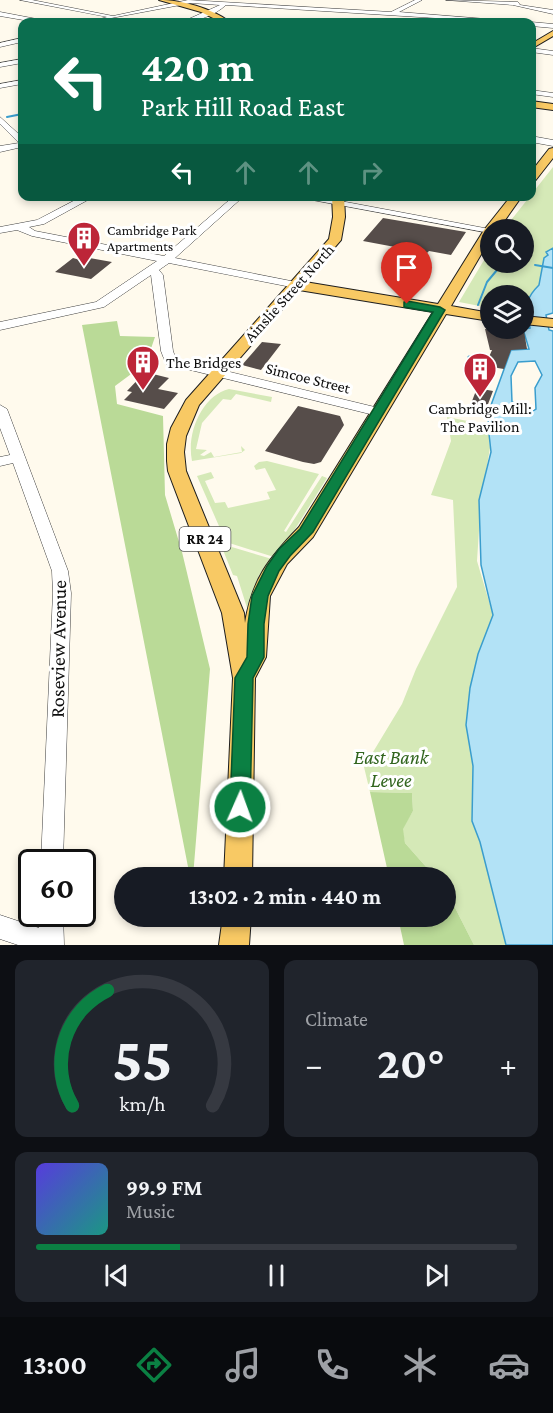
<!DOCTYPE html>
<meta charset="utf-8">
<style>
body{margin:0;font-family:"Crimson Pro",serif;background:#20242c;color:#f1f3f6;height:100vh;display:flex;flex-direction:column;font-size:22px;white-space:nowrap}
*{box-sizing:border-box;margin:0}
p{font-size:20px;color:#9ea1a6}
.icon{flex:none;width:33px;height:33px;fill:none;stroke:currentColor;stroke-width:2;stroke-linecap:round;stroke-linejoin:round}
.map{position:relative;height:945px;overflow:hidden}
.panel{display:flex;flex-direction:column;gap:15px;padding:15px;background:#0d0f14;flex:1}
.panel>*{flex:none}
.hud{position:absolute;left:18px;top:18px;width:518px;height:183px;border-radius:12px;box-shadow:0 3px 9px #0003;background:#0b6e4f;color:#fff;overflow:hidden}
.controls{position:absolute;left:480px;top:219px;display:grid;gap:12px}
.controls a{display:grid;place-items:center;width:54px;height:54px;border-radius:50%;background:#171b24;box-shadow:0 3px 9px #0003;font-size:30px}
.speed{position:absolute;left:18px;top:849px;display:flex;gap:12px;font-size:30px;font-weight:700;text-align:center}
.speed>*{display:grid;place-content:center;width:78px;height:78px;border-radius:50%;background:#171b24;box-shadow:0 3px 9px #0003;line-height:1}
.speed .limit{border:3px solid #111;border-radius:9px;background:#fff;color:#111}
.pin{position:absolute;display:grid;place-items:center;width:51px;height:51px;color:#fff;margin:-62px -26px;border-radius:50% 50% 50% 0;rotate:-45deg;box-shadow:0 0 6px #0007}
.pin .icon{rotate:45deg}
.me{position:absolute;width:66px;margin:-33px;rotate:2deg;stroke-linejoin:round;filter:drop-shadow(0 0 4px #0008)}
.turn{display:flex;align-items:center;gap:21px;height:126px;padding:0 24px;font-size:27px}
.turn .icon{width:78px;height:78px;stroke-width:2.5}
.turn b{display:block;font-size:42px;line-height:51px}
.lanes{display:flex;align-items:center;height:57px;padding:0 24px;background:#0003;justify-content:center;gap:30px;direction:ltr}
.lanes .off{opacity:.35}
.big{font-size:45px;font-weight:700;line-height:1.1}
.panel .widget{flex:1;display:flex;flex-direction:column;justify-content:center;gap:9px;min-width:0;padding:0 21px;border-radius:12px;background:#20242c}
.panel .dial{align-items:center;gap:0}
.dial svg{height:156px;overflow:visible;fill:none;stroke:#363941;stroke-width:7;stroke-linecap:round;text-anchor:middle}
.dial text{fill:#f1f3f6;stroke:none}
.song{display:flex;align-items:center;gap:18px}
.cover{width:72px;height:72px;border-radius:9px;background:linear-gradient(135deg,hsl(250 70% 55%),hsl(170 70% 35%))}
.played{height:6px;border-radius:3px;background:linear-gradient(90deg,#0b8043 30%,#363941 30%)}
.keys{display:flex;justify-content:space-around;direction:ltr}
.heat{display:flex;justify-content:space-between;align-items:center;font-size:33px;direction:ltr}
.panel .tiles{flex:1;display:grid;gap:15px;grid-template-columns:1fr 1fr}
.widget:last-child{grid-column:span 2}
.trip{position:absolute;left:114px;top:867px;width:342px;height:60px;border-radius:30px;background:#171b24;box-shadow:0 3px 9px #0003;font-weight:700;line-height:60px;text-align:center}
.dock{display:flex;height:96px;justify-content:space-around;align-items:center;background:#090b0e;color:#9ea1a6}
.dock .icon{width:42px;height:42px}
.dock .on{color:#0b8043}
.dock b{font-size:27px;color:#f1f3f6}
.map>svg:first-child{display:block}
.green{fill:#d5e9b7}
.forest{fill:#bada97}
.water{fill:#b2e2f6;stroke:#3a9dcd;stroke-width:1.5;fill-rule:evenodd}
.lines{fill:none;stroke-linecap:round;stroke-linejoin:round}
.stream-far1{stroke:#3a9dcd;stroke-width:2}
.stream{stroke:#3a9dcd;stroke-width:3}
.building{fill:#564d4a}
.minor-casing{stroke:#404040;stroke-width:1}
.major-casing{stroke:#1e1e1e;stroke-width:2}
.minor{fill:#fff;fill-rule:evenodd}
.major{fill:#f8c964;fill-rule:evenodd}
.route{fill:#0b8043;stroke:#07532c;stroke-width:1.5}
.labels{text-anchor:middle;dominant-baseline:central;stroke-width:6;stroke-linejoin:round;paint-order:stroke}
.far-poi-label{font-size:14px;fill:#0d0d0d;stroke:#fff;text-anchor:start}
.shield{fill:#fff;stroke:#565656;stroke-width:1.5}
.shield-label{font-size:15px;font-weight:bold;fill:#0d0d0d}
.street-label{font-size:16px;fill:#0d0d0d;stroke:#fff}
.poi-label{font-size:16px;fill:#0d0d0d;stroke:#fff;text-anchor:start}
.near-street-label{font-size:20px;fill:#0d0d0d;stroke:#fff}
.near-park-label{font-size:20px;font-style:italic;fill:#31651e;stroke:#fff}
</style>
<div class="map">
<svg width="553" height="945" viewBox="0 0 553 945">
<rect width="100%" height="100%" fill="#fffaed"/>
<!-- green -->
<path class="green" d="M 553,167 L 553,248 L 546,252 L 548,255 L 544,258 L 539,285 L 526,308 L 527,312 L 524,312 L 524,296 L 490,296 L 490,308 L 459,302 L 490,250 L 490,262 L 524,262 L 524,230 L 504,229 Z
M 229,389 L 272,397 L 271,402 L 236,394 L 231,400 L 223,399 L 202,423 L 196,449 L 207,450 L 200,455 L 204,456 L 211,452 L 214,457 L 242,452 L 241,446 L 245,450 L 241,453 L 192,461 C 186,432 203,395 229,389 Z
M 447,417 L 488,425 L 490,448 L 481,500 L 477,561 L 493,615 L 478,654 L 470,688 L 466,724 L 473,766 L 472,821 L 480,842 L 506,945 L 474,945 L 446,890 L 446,878 L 435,877 L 405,843 L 402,829 L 413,811 L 412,793 L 370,792 L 364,767 L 402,704 L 416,669 L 457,587 L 453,500 L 431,495 L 451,441 Z
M 267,461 L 319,474 L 284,531 L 286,532 L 322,476 L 327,478 L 292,534 L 274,557 L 226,542 L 197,476 L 211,472 L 214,478 L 205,481 L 215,503 L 225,502 L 228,508 L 270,499 L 267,492 L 276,490 L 265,468 L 256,470 L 254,466 L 259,462 Z
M 219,540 L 223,541 L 225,545 L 272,559 L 265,571 L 259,575 L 248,611 L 237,576 L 233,575 Z"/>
<!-- forest -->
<path class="forest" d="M 117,321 L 120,336 L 155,337 L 146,363 L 115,386 L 117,404 L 163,416 L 165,495 L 182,552 L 210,669 L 193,877 L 190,877 L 82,325 Z
M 370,792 L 412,793 L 413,811 L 403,829 L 405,843 L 435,877 L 389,877 Z
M 446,890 L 474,945 L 404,945 L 398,917 L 446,916 Z"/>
<!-- water -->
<path class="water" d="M 553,248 L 553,313 L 546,315 L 549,330 L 553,331 L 553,945 L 506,945 L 480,842 L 472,821 L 473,766 L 466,725 L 470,688 L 478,654 L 493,615 L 481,565 L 479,500 L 491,452 L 488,425 L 490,408 L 511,350 L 529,349 L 523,329 L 530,328 C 528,307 522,302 539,285 L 544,258 L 548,255 L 546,252 ZM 535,361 L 542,375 L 535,388 L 536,409 L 533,411 L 512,402 L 511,376 L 518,362 Z"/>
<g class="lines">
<!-- stream-far1 -->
<path class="stream-far1" d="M 7,117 L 22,114
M 516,262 L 521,263
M 535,265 L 553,268
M 478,305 L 487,282 L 502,264"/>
<!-- stream -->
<path class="stream" d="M 469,357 L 475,362"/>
</g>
<!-- building -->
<path class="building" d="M 383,218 L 466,232 L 451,255 L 429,251 L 427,253 L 363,241 Z
M 84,257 L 112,262 L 91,279 L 55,272 L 73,258 L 80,260 Z
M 485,329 L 524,331 L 527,349 L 511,350 L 504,369 L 485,366 L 492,350 L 490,350 Z
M 262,342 L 281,344 L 261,370 L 242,365 Z
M 145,372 L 169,378 L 158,389 L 178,393 L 164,409 L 124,400 L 132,392 L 127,391 Z
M 477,388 L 493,391 L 485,412 L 469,409 Z
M 298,406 L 340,416 L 344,425 L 321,462 L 314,464 L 303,462 L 265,451 Z"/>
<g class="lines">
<defs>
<path id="minor" d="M 20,0 L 32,0 L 113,16 L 188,0 L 391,12 L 415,0 L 422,0 L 399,12 L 524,22 L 500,22 L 226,5 C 215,15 197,22 182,22 L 220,5 L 191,3 L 90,22 L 107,17 Z
M 446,0 L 518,2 L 520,5 L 553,10 L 553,14 L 513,5 Z
M 0,12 L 42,20 L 45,22 L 35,22 L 0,16 Z
M 530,22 L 531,22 L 553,24 L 553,28 L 531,26 Z
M 22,38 L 22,42 L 0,47 L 0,43 Z
M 531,48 L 553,51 L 553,55 L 531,52 Z
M 22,59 L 22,63 L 0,67 L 0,63 Z
M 22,80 L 22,84 L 0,88 L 0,84 Z
M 531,90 L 553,93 L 553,97 L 531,94 Z
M 0,117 L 22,137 L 22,147 L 0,152 L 0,146 L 19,143 L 0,124 Z
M 531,136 L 553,140 L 553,146 L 531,142 Z
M 83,196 L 95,196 L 44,224 L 29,227 L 35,231 L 164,256 L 234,196 L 244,196 L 175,258 L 296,282 L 302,285 L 296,288 L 169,263 L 159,270 L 163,275 L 173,351 L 176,359 L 383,409 L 385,412 L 383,415 L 378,416 L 166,364 L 161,351 L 151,275 L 104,307 L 0,330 L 0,322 L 96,302 L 157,261 L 32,236 L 17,230 L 0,233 L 0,227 L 37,220 Z
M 291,196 L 314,196 L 495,230 L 490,230 L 490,233 Z
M 0,405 L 7,409 L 68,571 L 71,593 L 63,862 L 41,862 L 53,593 L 52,571 L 13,463 L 0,466 L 0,457 L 10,455 L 0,428 Z
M 39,914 L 63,914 L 64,945 L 18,945 L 0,939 L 0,915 L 39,928 Z"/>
<path id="major" d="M 159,0 C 182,0 211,8 230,22 L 221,22 L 201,12 Z
M 553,31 L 553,36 L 531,49 L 531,44 Z
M 531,101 L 553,104 L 553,110 L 531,107 Z
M 553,148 L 553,158 L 535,181 L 531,182 L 531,172 L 549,149 Z
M 332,196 L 344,196 L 345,217 L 341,240 L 305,282 L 438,304 L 484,230 L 511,196 L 522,196 L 498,230 L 490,230 L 490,239 L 451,306 L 490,313 L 490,321 L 446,314 L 313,537 L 287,564 L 270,596 L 266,657 L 255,678 L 252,878 L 224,878 L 233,678 L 222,613 L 168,471 L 167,461 L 167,444 L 171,428 L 186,400 L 329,239 L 333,217 ZM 299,290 L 433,312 L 299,527 C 269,558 252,579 245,623 L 244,613 L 186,471 L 184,452 L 186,436 L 199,405 Z
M 524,316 L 553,319 L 553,327 L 524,324 Z
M 223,916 L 251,916 L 249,945 L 219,945 Z"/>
</defs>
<!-- minor casing -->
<use href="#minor" class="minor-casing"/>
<!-- major casing -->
<use href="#major" class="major-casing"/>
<!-- minor -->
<use href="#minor" class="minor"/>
<!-- major -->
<use href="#major" class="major"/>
</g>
<!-- route -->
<path class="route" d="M 407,301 L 440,307 L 445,310 L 313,532 L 290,556 L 279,571 L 268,596 L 264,624 L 264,657 L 253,678 L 250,807 L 247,813 L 240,816 L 233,813 L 230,807 L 235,678 L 247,657 L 248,624 L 252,596 L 267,566 L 279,549 L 300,529 L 433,312 L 404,307 L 404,302 Z"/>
<!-- icons -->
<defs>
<symbol id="building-pin" viewBox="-11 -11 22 30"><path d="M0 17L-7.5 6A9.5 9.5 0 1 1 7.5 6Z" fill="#bd2538" stroke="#fff"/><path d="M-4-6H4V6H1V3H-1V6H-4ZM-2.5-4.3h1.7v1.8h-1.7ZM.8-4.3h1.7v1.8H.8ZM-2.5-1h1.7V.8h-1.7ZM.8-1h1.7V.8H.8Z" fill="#fff"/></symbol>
</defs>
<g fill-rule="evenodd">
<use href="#building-pin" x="65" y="219" width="38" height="52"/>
<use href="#building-pin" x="124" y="343" width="38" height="52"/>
<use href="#building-pin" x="461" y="350" width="38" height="52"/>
</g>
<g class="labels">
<!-- far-poi labels -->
<g class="far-poi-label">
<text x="107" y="230">Cambridge Park<tspan x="107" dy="16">Apartments</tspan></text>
</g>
<!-- shield labels -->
<rect class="shield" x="179.5" y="527" width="51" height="24" rx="4.5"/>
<g class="shield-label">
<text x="205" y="539">RR 24</text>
</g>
<!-- street labels -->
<g class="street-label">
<text transform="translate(289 293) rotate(-48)">Ainslie Street North</text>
<text transform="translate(308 378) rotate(14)">Simcoe Street</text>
</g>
<!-- poi labels -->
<g class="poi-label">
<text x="166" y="362">The Bridges</text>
<text x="480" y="408" text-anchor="middle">Cambridge Mill:<tspan x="480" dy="18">The Pavilion</tspan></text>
</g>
<!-- near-street labels -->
<g class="near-street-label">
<text transform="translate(58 649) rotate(-89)">Roseview Avenue</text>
</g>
<!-- near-park labels -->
<g class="near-park-label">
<text x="391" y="757">East Bank<tspan x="391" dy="23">Levee</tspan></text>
</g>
</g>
</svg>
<div class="controls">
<a><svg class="icon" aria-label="search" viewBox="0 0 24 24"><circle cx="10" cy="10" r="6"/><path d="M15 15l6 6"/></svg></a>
<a><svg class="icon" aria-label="layers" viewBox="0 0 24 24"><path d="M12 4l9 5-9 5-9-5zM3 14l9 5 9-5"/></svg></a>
</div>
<div class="speed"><div class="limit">60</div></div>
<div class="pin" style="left:407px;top:304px;background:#d93025"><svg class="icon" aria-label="arrive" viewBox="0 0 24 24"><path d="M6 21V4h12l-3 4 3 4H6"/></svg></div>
<svg class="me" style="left:240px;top:807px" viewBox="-20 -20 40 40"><circle r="17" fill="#0b8043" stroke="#fff" stroke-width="3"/><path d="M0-11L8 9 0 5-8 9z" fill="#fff"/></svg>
<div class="trip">13:02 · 2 min · 440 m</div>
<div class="hud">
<div class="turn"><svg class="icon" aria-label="left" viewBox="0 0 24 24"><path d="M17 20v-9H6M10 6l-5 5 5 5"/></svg><div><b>420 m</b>Park Hill Road East</div></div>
<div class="lanes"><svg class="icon" aria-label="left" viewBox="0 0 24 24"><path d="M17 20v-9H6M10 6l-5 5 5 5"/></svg><svg class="icon off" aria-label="ahead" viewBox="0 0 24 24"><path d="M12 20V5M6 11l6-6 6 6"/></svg><svg class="icon off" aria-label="ahead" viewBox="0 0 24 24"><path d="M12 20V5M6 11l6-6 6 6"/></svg><svg class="icon off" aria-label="right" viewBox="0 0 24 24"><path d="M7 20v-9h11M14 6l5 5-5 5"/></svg></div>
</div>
</div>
<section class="panel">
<div class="tiles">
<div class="widget dial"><svg viewBox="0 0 100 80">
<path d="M14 69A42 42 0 1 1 86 69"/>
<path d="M14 69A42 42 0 0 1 32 10" stroke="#0b8043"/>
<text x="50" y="56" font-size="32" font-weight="700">55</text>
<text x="50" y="72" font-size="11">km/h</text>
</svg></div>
<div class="widget"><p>Climate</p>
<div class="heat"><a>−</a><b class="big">20°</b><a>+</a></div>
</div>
<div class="widget">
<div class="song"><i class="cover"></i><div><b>99.9 FM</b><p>Music</p></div></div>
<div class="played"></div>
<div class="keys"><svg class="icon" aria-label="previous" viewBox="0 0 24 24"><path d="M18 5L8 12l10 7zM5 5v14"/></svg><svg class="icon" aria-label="pause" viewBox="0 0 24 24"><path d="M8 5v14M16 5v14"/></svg><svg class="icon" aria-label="next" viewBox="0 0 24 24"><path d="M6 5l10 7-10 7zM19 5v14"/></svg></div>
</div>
</div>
</section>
<nav class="dock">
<b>13:00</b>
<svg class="icon on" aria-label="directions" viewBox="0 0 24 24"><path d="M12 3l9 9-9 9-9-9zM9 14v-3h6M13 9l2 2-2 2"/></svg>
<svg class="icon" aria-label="music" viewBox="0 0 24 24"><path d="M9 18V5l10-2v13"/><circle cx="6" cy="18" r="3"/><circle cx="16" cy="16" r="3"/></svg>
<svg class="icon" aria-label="phone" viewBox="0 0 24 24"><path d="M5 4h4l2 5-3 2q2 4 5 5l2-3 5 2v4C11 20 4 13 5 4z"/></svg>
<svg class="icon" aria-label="climate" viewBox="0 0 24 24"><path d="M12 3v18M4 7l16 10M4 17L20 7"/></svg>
<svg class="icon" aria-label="car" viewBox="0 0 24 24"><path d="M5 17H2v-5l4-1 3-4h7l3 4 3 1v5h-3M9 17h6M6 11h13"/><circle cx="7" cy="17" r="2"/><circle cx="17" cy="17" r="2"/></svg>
</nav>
